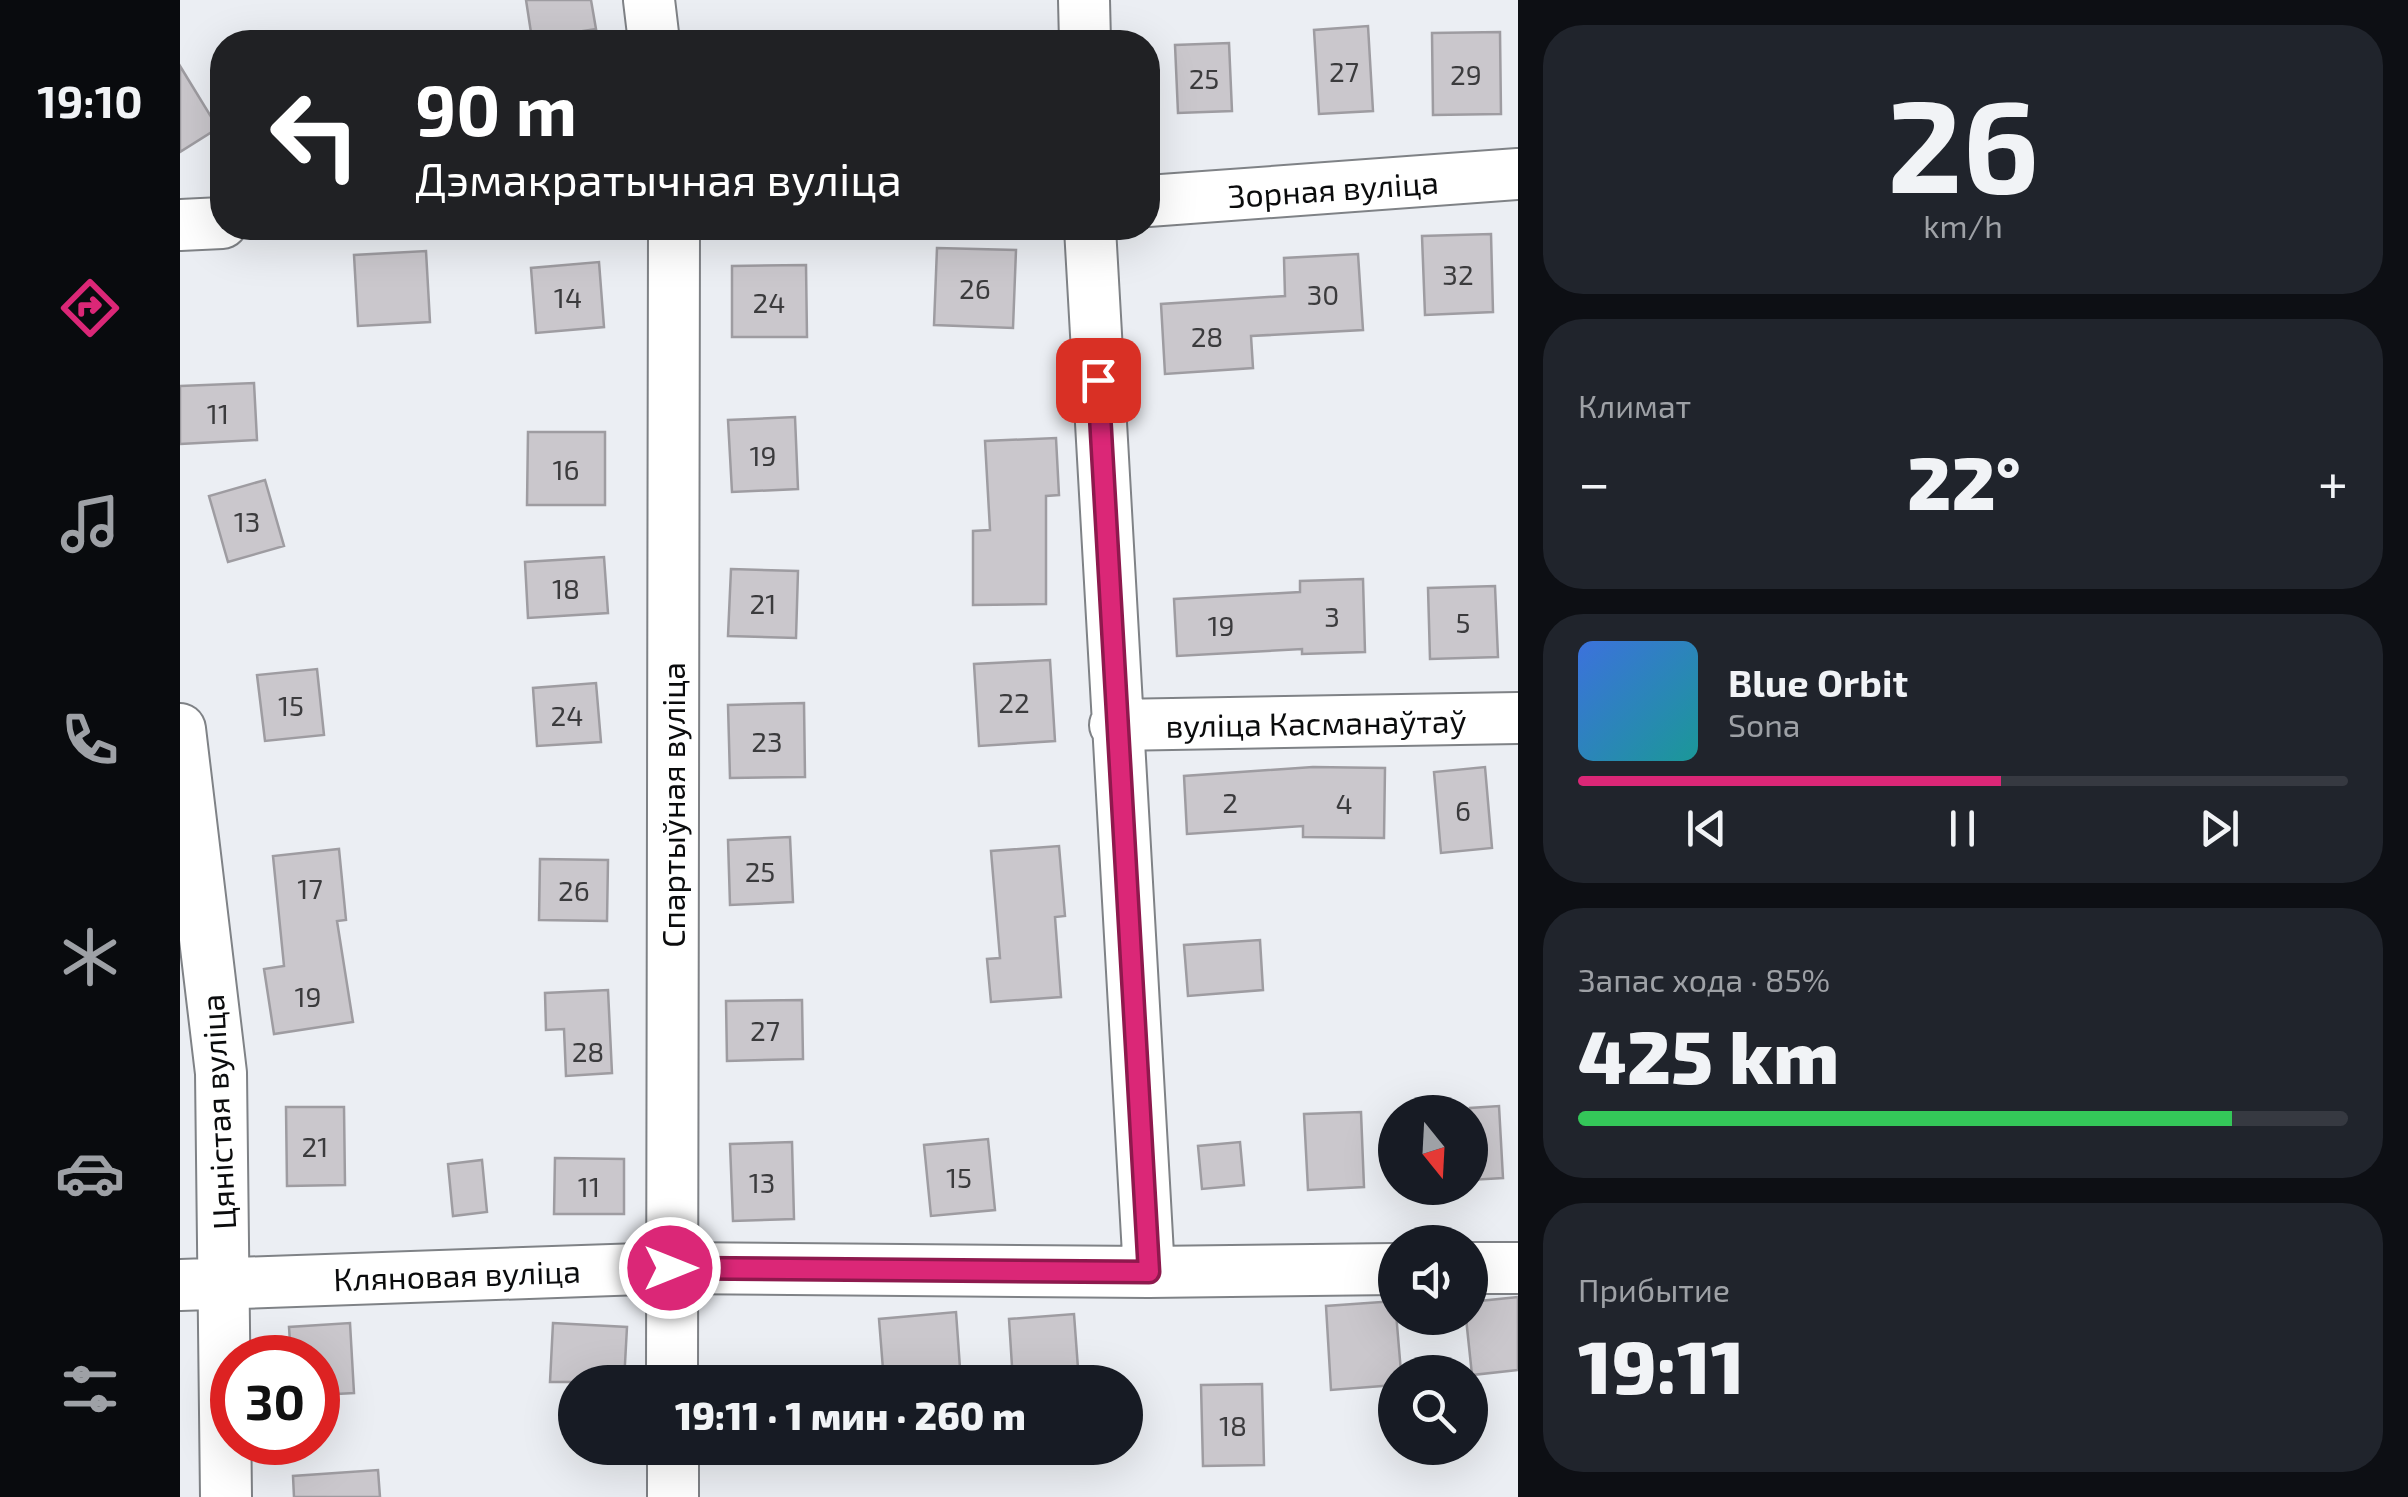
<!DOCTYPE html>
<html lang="ru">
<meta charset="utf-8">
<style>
body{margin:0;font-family:"Exo 2",sans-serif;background:#20242c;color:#f1f3f6;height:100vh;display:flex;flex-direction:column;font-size:38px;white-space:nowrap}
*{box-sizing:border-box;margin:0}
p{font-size:32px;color:#9ea1a6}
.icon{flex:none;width:55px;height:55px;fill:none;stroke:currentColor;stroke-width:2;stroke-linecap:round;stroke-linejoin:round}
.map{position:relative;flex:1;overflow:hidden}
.drawer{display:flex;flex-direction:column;gap:25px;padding:25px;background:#0d0f14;width:890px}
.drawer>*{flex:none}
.top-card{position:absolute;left:30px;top:30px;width:950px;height:210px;border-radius:40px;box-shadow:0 10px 40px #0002;background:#202124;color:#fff;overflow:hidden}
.needle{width:65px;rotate:162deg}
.buttons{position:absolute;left:1198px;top:1095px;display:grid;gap:20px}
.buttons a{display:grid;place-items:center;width:110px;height:110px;border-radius:50%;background:#171b24;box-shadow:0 10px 40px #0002;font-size:50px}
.speed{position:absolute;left:30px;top:1335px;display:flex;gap:20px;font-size:50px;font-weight:700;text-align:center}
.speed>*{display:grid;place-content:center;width:130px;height:130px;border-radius:50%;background:#171b24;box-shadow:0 10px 40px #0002;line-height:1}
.speed .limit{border:15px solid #d22;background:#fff;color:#111}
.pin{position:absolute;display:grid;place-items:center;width:85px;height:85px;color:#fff;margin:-42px;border-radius:20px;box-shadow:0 5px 15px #0006}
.me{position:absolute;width:110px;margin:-55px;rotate:90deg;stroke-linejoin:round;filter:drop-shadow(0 0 8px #0008)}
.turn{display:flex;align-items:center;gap:35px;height:210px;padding:0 40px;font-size:45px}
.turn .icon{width:130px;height:130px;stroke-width:2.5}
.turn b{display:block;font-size:70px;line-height:85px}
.big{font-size:75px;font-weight:800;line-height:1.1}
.drawer .card{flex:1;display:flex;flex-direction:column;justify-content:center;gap:15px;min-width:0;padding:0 35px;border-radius:40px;background:#20242c}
.drawer .dial{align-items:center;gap:0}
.dial b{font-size:130px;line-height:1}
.song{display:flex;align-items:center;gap:30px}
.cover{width:120px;height:120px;border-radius:15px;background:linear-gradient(135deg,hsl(220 70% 55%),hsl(180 70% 35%))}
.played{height:10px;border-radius:5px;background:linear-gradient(90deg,#db2777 55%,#363941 55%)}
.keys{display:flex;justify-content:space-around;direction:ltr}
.heat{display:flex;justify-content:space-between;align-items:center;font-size:55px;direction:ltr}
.charge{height:15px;border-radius:8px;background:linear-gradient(90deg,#34c759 85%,#363941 0)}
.trip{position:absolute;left:378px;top:1365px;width:585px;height:100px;border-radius:50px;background:#171b24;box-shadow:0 10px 40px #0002;font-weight:800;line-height:100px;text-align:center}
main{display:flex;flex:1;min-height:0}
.dock{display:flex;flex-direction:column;width:180px;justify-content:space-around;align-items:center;background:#090b0e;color:#9ea1a6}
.dock .icon{width:70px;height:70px}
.dock .selected{color:#db2777}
.dock b{font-size:45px;color:#f1f3f6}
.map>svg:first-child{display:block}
.building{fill:#cac7cc;stroke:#9e9ca1;stroke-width:2.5}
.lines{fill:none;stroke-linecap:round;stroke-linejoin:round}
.minor-casing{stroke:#7f8286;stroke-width:54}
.minor{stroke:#fff;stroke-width:50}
.route-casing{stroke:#8e194d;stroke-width:25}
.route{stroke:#db2777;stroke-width:18}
.labels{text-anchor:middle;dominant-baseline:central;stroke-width:8;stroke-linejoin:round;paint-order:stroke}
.number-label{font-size:28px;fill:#3b3b3d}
.street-label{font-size:32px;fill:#0b0c0d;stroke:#fff}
</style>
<main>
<nav class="dock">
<b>19:10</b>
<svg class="icon selected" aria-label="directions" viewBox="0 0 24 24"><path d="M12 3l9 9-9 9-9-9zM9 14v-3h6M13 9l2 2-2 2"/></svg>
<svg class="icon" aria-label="music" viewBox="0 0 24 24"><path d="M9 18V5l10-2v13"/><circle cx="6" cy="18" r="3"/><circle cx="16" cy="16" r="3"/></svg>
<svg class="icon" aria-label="phone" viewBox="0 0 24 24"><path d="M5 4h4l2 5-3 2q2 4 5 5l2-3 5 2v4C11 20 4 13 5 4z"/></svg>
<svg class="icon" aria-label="climate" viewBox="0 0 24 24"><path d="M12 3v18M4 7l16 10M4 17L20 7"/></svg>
<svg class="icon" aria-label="car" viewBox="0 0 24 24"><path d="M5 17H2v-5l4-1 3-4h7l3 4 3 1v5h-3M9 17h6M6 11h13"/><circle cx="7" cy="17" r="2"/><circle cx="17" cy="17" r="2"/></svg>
<svg class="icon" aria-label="filters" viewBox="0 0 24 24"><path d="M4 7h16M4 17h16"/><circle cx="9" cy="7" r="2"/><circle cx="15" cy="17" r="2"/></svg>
</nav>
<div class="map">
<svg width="1338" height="1497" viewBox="0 0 1338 1497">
<rect width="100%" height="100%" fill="#ebeef3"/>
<!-- building -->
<path class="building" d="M 346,0 L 411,0 L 416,29 L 352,39 Z
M 1188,26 L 1193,111 L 1139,114 L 1134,30 Z
M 1320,32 L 1321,114 L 1253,115 L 1252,33 Z
M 1049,43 L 1052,111 L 998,113 L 995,45 Z
M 0,66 L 38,128 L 0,152 Z
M 1311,234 L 1313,312 L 1245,315 L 1242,236 Z
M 757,248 L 836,250 L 833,328 L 754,325 Z
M 246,251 L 250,322 L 178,326 L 174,255 Z
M 1178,254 L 1183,330 L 1071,336 L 1073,368 L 985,374 L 981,304 L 1105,296 L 1104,258 Z
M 419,262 L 424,327 L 356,333 L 351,268 Z
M 626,265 L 627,337 L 552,337 L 552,266 Z
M 74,383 L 77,440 L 0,444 L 0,386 Z
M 615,417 L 618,489 L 552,492 L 548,420 Z
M 348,432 L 425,432 L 425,505 L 347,505 Z
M 876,438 L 879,495 L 866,496 L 866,604 L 793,605 L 793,531 L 810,530 L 805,441 Z
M 85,480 L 104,546 L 48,562 L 29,496 Z
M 424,557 L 428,613 L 348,618 L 345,562 Z
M 551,569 L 618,571 L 616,638 L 548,636 Z
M 1183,579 L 1185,652 L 1122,654 L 1122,649 L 997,656 L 994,599 L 1120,592 L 1120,581 Z
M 1315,586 L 1318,657 L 1250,659 L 1248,588 Z
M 870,660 L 875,741 L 799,746 L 794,664 Z
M 137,669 L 144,735 L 85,741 L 77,675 Z
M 416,683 L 421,742 L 357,746 L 353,688 Z
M 624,703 L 625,777 L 550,778 L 548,705 Z
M 1133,767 L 1205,768 L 1204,838 L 1123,837 L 1123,826 L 1007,834 L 1004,776 Z
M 1305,767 L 1312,848 L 1261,853 L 1254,772 Z
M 610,837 L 613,902 L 550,905 L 548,840 Z
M 879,846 L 885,916 L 875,917 L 881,997 L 811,1002 L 807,959 L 820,958 L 811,851 Z
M 159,849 L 166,920 L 157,921 L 173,1022 L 94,1034 L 84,969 L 104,966 L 93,856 Z
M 360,859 L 428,860 L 427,921 L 359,920 Z
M 1080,940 L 1083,990 L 1008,996 L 1004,945 Z
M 428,990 L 432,1073 L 386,1076 L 384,1029 L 366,1030 L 365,993 Z
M 622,1000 L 623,1059 L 547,1061 L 546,1001 Z
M 1319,1106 L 1323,1178 L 1290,1180 L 1290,1108 Z
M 106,1107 L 164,1107 L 165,1185 L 107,1186 Z
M 1181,1112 L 1184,1187 L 1128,1190 L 1124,1114 Z
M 808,1139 L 815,1210 L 751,1216 L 744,1145 Z
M 612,1142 L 614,1219 L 553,1221 L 550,1144 Z
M 1060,1142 L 1064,1185 L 1022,1189 L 1018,1146 Z
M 375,1158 L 444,1159 L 444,1214 L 374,1214 Z
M 302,1160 L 307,1212 L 273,1216 L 268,1164 Z
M 1338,1297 L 1338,1370 L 1292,1375 L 1286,1318 L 1290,1302 Z
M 1215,1301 L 1221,1372 L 1215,1372 L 1215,1385 L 1151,1390 L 1146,1306 Z
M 776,1312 L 781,1382 L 704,1382 L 699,1319 Z
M 894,1314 L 899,1382 L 833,1382 L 829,1319 Z
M 170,1323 L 174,1393 L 138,1395 L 138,1358 L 111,1358 L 109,1327 Z
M 373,1323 L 447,1327 L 444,1382 L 370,1382 Z
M 1082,1384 L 1084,1465 L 1023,1466 L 1021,1385 Z
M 198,1470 L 200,1497 L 114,1497 L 113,1476 Z"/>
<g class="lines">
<defs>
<path id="minor" d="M 469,0 L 474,42
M 904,0 L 905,42
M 968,201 L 1338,174
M 0,225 L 42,223
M 910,228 L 969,1272
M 935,725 L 1338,718
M 0,729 L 41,1073 L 46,1497
M 1290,1268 L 1338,1268
M 0,1285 L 490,1268 L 969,1272 L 1215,1269
M 492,1382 L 494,228
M 493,1448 L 493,1497"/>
</defs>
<!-- minor casing -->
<use href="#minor" class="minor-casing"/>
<!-- minor -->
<use href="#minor" class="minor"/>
</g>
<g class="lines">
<defs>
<path id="route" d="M 490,1268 L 969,1272 L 918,380"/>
</defs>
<!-- route casing -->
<use href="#route" class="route-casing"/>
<!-- route -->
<use href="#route" class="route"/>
</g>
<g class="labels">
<!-- number labels -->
<g class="number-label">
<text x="1164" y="71">27</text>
<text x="1286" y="74">29</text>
<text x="1024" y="78">25</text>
<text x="1278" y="274">32</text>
<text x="795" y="288">26</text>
<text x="1143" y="294">30</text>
<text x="388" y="297">14</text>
<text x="589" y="302">24</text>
<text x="1027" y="336">28</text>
<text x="38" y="413">11</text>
<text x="583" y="455">19</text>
<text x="386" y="469">16</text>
<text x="67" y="521">13</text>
<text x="386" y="588">18</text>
<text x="583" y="603">21</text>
<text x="1152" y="616">3</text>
<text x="1283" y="622">5</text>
<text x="1041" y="625">19</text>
<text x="834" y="702">22</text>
<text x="111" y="705">15</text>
<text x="387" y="715">24</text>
<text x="587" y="741">23</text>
<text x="1050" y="802">2</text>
<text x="1164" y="803">4</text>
<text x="1283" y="810">6</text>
<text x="580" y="871">25</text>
<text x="130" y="888">17</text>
<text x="394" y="890">26</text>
<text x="128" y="996">19</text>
<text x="585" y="1030">27</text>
<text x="408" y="1051">28</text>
<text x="135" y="1146">21</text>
<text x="779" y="1177">15</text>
<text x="582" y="1182">13</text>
<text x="409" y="1186">11</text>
<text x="1053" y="1425">18</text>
</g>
<!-- street labels -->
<g class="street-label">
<text transform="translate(1153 188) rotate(-4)">Зорная вуліца</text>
<text transform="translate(1136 722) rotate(-1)">вуліца Касманаўтаў</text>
<text transform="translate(492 805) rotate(-90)">Спартыўная вуліца</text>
<text transform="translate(37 1112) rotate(-93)">Цяністая вуліца</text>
<text transform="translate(277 1274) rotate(-2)">Кляновая вуліца</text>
</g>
</g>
</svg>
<div class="buttons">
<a><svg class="needle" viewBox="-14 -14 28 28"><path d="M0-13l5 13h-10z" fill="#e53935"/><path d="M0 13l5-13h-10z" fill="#9ea1a6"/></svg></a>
<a><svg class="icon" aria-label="sound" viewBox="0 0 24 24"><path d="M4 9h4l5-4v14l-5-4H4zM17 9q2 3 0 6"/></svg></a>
<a><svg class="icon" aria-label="search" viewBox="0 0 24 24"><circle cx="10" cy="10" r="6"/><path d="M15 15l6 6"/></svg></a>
</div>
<div class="speed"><div class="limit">30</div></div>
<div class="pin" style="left:918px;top:380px;background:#d93025"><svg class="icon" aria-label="arrive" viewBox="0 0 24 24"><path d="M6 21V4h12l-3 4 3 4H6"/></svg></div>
<svg class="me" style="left:490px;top:1268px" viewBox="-20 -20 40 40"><circle r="17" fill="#db2777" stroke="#fff" stroke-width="3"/><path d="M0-11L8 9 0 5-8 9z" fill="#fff"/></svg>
<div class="trip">19:11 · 1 мин · 260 m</div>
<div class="top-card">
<div class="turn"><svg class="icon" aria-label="left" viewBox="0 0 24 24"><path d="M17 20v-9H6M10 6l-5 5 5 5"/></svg><div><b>90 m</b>Дэмакратычная вуліца</div></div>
</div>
</div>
<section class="drawer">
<div class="card dial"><b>26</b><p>km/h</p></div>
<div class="card"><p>Климат</p>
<div class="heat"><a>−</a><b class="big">22°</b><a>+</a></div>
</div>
<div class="card">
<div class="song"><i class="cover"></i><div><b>Blue Orbit</b><p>Sona</p></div></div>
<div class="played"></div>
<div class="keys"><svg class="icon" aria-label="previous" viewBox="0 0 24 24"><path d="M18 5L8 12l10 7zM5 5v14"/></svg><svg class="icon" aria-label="pause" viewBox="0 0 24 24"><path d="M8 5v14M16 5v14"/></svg><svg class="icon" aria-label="next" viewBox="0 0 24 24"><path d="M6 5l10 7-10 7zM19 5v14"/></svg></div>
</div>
<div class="card"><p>Запас хода · 85%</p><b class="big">425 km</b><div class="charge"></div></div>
<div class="card"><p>Прибытие</p><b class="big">19:11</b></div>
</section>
</main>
